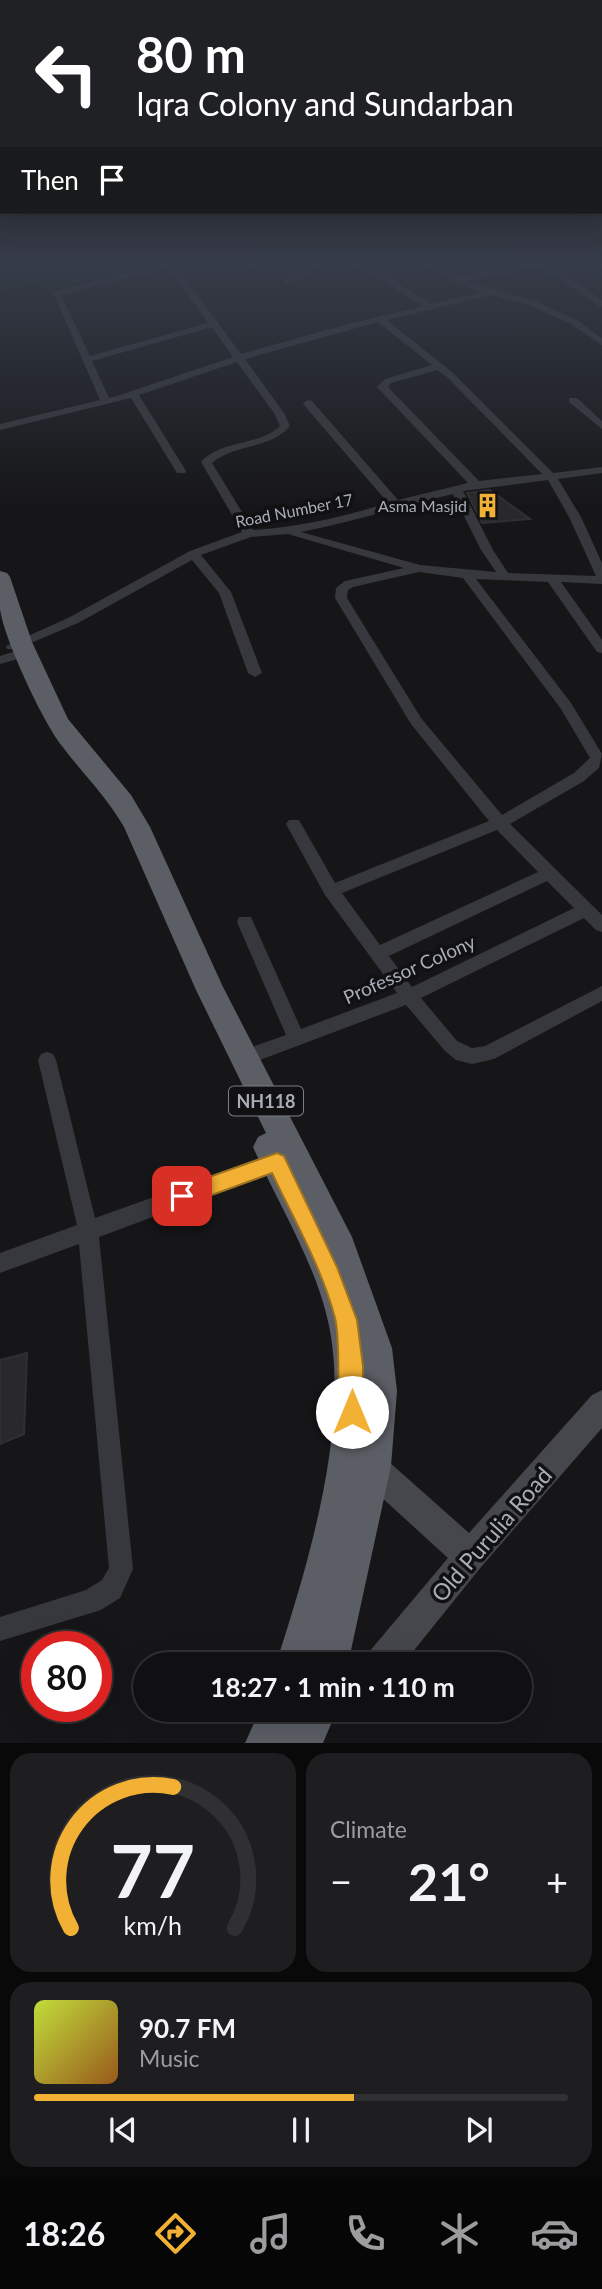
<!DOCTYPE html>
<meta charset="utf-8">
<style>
body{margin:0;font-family:Lato,sans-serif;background:#1e1e20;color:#f1f3f6;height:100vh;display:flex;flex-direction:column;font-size:26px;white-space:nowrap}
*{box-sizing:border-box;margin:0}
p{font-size:23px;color:#9c9d9f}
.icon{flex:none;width:38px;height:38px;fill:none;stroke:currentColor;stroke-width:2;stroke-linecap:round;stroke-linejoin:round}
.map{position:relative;height:1743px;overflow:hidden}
.side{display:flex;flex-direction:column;gap:10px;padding:10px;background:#09090a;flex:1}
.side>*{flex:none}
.banner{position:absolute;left:0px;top:0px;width:602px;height:214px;box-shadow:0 7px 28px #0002,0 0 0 2px #303032;background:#202124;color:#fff;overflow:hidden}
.speed{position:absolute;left:21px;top:1631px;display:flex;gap:14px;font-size:35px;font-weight:700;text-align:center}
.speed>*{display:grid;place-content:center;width:91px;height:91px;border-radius:50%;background:#101012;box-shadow:0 7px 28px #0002,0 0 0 2px #303032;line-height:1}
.speed .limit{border:10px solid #d22;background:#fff;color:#111}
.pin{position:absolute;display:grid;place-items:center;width:60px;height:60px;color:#fff;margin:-30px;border-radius:14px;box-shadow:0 4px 10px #0006}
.me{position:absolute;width:77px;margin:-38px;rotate:0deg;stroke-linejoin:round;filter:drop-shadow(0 0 5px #0008)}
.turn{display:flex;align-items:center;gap:24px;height:147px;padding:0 21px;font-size:32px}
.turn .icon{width:91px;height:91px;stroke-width:2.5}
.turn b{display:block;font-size:49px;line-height:60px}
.then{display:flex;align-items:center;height:66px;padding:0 21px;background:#0003;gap:14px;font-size:26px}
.big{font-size:52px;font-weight:700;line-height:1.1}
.side .widget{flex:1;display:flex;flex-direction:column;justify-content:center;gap:10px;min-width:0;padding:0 24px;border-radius:21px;background:#1e1e20}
.side .dial{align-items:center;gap:0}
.dial svg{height:182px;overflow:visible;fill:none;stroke:#303032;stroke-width:7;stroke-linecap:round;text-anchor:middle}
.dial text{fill:#f1f3f6;stroke:none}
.song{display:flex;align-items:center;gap:21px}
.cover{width:84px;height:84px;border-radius:10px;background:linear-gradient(135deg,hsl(70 70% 55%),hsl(30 70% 35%))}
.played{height:7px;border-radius:4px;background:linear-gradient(90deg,#f2b134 60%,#303032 60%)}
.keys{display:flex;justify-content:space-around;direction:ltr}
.heat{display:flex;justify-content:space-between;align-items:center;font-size:38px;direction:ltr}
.side .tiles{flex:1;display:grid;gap:10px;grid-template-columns:1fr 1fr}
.widget:last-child{grid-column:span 2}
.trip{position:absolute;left:133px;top:1652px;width:399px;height:70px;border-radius:35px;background:#101012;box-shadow:0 7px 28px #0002,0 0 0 2px #303032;font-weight:700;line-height:70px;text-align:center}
.dock{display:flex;height:112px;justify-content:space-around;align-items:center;background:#060607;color:#9c9d9f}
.dock .icon{width:49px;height:49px}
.dock .current{color:#f2b134}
.dock b{font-size:32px;color:#f1f3f6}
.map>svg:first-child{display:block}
.green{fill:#1c231d}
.building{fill:#29292c;stroke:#303034;stroke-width:2}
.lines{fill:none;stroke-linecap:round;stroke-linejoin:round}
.minor{fill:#37383d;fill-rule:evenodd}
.secondary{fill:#45474d;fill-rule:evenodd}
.trunk{fill:#5b5e65;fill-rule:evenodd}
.route{fill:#f2b134;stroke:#9d7322;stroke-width:2}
.labels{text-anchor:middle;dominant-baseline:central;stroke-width:7;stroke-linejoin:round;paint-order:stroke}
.far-poi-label{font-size:16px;fill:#a8adb8;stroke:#111113;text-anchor:end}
.far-street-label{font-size:16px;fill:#a8adb8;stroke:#111113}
.shield{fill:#111113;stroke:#7b7e86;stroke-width:2}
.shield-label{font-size:18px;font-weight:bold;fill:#a8adb8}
.street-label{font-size:19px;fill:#a8adb8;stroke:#111113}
.near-street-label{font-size:23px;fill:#a8adb8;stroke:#111113}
</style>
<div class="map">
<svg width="602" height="1743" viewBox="0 0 602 1743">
<rect width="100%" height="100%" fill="#161618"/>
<!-- green -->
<path class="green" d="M 0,263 L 138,263 L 52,292 L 37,283 L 0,291 Z"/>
<!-- building -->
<path class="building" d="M 490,490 L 530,519 L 482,523 L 467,493 Z
M 27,1353 L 24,1434 L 0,1444 L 0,1360 Z"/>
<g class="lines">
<!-- minor -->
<path class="minor" d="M 163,263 L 174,263 L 241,354 L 344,325 L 423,306 L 354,263 L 369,266 L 382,263 L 378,267 L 380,271 L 432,304 L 481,292 L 454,282 L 424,263 L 435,263 L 460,277 L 531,263 L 549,263 L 602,300 L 602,307 L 599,306 L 541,266 L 467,281 L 535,301 L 577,320 L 602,338 L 602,345 L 571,324 L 529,305 L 492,295 L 387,320 L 453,373 L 553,473 L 602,467 L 602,473 L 558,479 L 581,517 L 602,563 L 602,584 L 561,582 L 602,640 L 602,653 L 597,652 L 548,582 L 476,579 L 571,703 L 602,754 L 599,768 L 584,781 L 510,824 L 602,915 L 602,932 L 596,930 L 584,918 L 421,998 L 457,1041 L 472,1048 L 485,1046 L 602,986 L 602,1001 L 494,1059 L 472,1064 L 456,1060 L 445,1051 L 406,1005 L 244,1066 L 238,1064 L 235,1058 L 238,1052 L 286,1035 L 237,922 L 239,917 L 251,917 L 301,1029 L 397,993 L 325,895 L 286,824 L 289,820 L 299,820 L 335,883 L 489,821 L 411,724 L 335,598 L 336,588 L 345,581 L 404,568 L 288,534 L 251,537 L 201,555 L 231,592 L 262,673 L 255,677 L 248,673 L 219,593 L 192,560 L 78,623 L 17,649 L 7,649 L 6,646 L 70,617 L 190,551 L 242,532 L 201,462 C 222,439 258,447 280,426 L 274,413 L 237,362 L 139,395 L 186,471 L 185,473 L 177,473 L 131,398 L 0,430 L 0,424 L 100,400 L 53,292 ZM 168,267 L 208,323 L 90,356 L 61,295 ZM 378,322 L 432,365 L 385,379 L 377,387 L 468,483 L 398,500 L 312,401 L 308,400 L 303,403 L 304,405 L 388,503 C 343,517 299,527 253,530 L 212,463 C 235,443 270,450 290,426 L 284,413 L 245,359 ZM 212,327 L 233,357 L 117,396 L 109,398 L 92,361 ZM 437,370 L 447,377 L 542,474 L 479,481 L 388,387 L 391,383 ZM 548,480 L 569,517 L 596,576 L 508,573 L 493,550 L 463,491 ZM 453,494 L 481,550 L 496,572 L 420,565 L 301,532 C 353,522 402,506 453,494 ZM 419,572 L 463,578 L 561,709 L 590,758 L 574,773 L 502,815 L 421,718 L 347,598 L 348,590 L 353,587 ZM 497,830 L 538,872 L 380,945 L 342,893 ZM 547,881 L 574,908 L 412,987 L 389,956 Z
M 247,263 L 256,263 L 257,265 L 253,268 Z
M 308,263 L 316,263 C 311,274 295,284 283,284 L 283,280 L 305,269 Z
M 569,398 L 577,398 L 602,421 L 602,429 L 569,402 Z
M 16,651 L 23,655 L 21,658 L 0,664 L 0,656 Z
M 47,1052 L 53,1054 L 56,1060 L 95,1218 L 277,1153 L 284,1156 L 287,1162 L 284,1168 L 99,1237 L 133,1569 L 120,1598 L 101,1610 L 0,1641 L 0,1617 L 86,1590 L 102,1580 L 109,1568 L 79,1244 L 0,1273 L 0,1253 L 77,1225 L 38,1060 L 41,1054 Z"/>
<!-- secondary -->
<path class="secondary" d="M 602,1390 L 602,1428 L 481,1567 L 403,1664 L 364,1664 L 369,1652 L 448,1558 L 357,1475 L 353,1464 L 357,1453 L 368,1449 L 379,1453 L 469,1533 L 592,1395 Z"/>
<!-- trunk -->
<path class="trunk" d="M 0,571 L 7,573 L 10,577 L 32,642 L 68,719 L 131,795 L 150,827 L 223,987 L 352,1237 L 392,1348 L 397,1391 L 391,1466 L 348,1664 L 276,1664 C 308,1564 354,1417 326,1313 C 311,1255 277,1202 253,1147 L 258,1137 L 266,1133 L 196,990 L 124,827 C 107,797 83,774 62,746 C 43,722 4,639 0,609 C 0,597 0,583 0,571 Z
M 260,1710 L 337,1710 L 323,1743 L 245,1743 Z"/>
</g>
<!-- sky -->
<linearGradient id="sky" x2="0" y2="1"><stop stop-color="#0c0c0d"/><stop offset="0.52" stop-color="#363c48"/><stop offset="1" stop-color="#363c48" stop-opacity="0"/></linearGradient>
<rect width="602" height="507" fill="url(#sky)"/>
<!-- route -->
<path class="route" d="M 277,1153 L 284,1156 L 337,1267 L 357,1320 L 363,1366 L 363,1412 L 360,1420 L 352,1424 L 344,1420 C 334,1397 342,1348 335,1318 C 322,1268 294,1220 272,1173 L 182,1206 L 175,1203 L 172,1196 L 175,1189 Z"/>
<!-- icons -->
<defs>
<symbol id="building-bare" viewBox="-9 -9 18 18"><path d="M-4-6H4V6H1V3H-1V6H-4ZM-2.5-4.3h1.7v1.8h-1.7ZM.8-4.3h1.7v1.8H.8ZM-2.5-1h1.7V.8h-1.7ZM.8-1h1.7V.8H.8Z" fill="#f2b134" stroke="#111113" stroke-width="2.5" paint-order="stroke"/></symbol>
</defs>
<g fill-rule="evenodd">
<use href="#building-bare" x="470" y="488" width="35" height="35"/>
</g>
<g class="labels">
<!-- far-poi labels -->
<g class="far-poi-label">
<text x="467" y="505">Asma Masjid</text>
</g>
<!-- far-street labels -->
<g class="far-street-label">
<text transform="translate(294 510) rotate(-11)">Road Number 17</text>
</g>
<!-- shield labels -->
<rect class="shield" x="229" y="1086.5" width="74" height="29" rx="5"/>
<g class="shield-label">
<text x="266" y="1101">NH118</text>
</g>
<!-- street labels -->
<g class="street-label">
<text transform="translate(409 969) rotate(-24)">Professor Colony</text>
</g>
<!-- near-street labels -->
<g class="near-street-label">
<text transform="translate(491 1534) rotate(-49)">Old Purulia Road</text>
</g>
</g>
</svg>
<div class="speed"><div class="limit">80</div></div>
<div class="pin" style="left:182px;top:1196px;background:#d93025"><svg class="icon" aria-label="arrive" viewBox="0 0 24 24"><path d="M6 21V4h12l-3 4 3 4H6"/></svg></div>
<svg class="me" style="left:352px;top:1412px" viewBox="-20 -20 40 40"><circle r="19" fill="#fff"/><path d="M0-13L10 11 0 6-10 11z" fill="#f2b134"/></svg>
<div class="trip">18:27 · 1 min · 110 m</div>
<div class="banner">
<div class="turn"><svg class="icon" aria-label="left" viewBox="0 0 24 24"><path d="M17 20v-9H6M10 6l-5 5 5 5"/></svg><div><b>80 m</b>Iqra Colony and Sundarban</div></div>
<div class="then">Then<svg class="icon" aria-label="arrive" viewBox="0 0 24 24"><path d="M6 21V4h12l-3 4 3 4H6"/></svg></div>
</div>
</div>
<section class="side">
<div class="tiles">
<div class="widget dial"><svg viewBox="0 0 100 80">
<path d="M14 69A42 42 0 1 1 86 69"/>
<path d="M14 69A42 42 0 0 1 59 7" stroke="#f2b134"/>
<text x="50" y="56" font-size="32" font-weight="700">77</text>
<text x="50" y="72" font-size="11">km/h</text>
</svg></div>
<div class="widget"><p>Climate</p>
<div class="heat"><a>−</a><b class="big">21°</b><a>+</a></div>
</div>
<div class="widget">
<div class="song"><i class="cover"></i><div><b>90.7 FM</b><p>Music</p></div></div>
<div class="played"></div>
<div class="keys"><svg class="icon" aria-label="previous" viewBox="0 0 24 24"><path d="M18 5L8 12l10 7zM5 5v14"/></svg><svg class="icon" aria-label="pause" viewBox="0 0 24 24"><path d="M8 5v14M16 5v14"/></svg><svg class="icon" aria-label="next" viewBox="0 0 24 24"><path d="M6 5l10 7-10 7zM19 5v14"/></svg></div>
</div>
</div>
</section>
<nav class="dock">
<b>18:26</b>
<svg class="icon current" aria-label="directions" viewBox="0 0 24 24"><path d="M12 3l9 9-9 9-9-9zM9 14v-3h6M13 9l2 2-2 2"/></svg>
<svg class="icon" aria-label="music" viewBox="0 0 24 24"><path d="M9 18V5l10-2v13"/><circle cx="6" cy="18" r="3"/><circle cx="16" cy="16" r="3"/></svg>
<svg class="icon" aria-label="phone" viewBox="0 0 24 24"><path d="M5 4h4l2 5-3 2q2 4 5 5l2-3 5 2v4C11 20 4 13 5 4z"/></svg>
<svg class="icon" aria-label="climate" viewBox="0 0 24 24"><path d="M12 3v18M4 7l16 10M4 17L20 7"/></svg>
<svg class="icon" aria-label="car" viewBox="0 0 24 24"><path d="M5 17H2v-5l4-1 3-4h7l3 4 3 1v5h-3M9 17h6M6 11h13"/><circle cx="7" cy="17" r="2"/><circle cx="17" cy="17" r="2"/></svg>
</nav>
